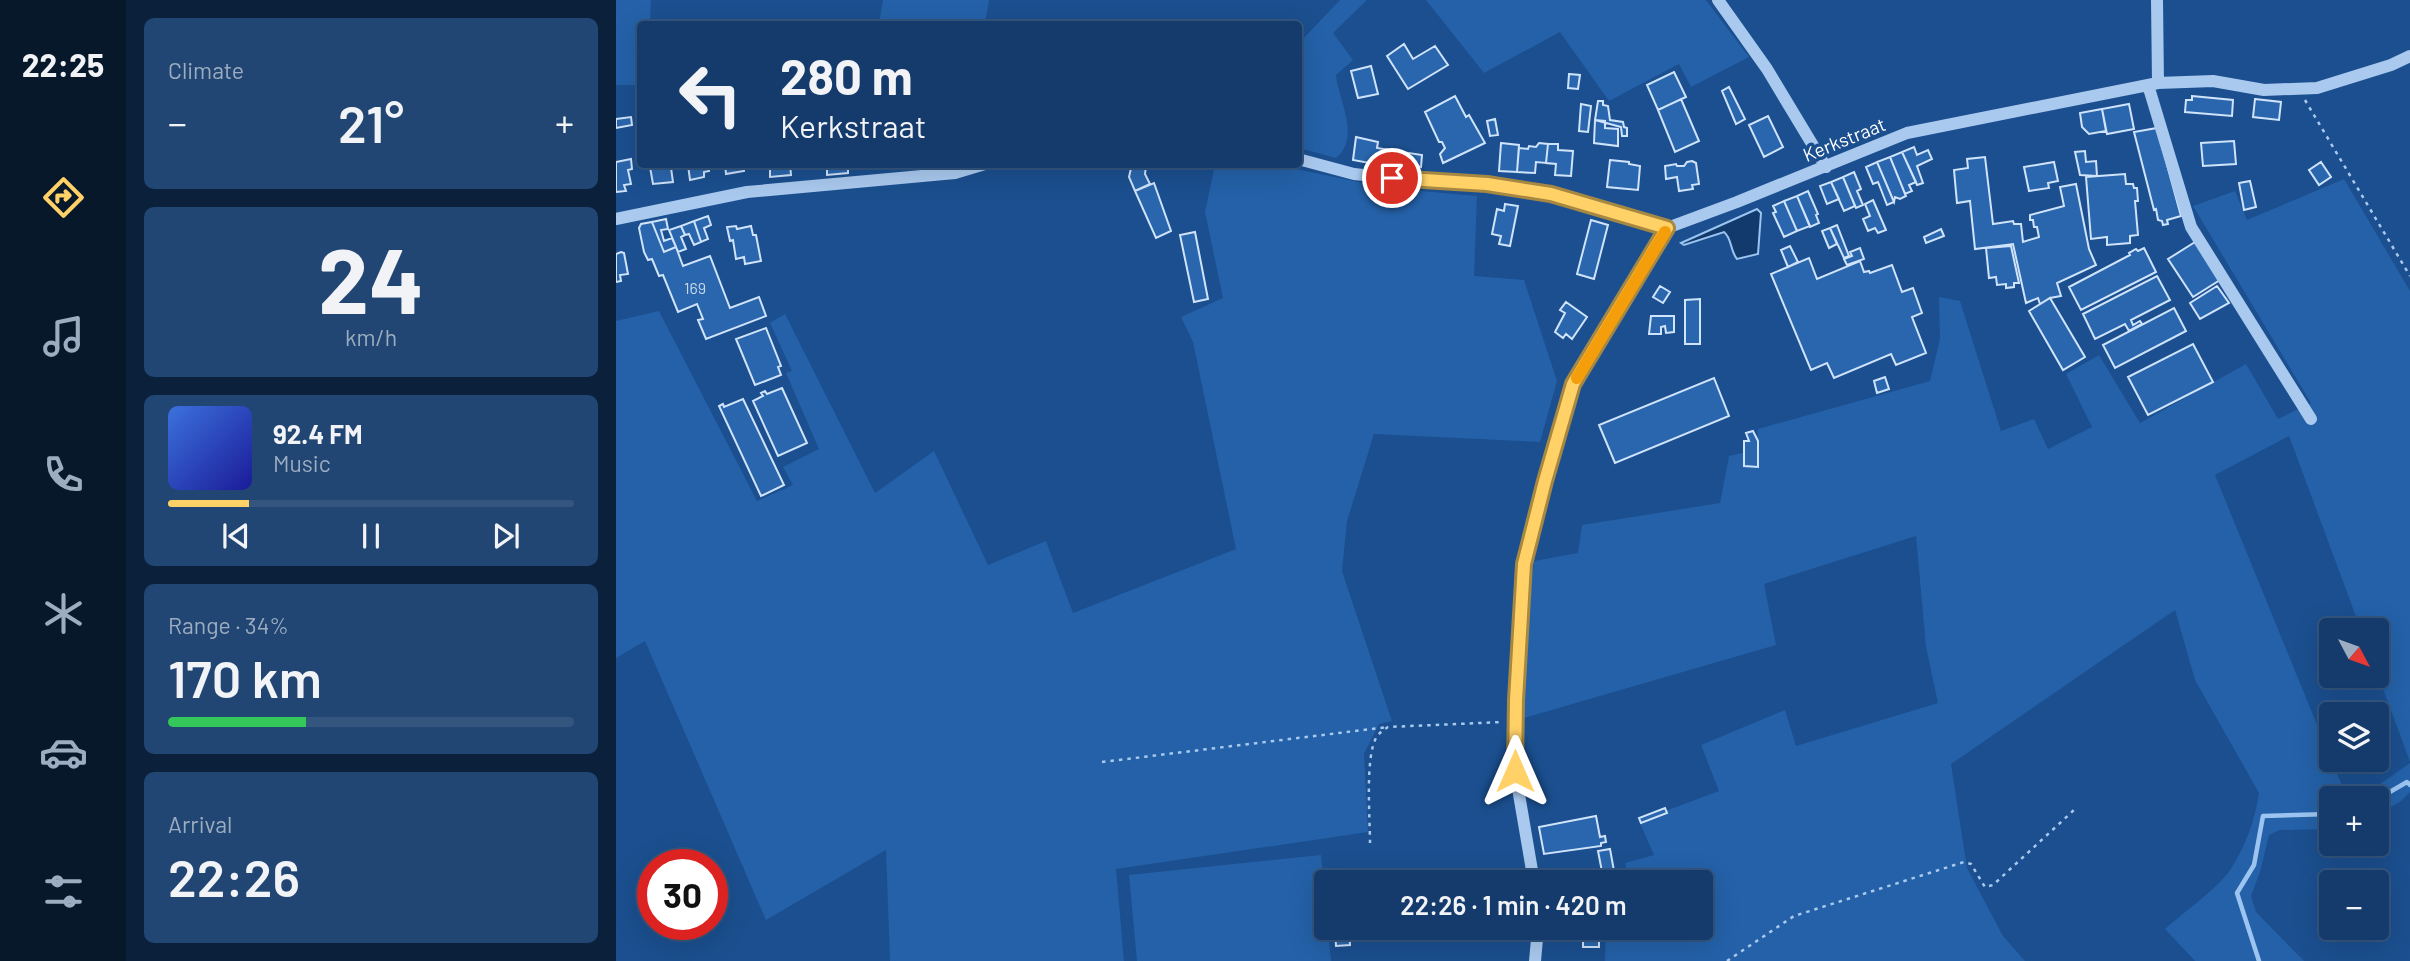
<!DOCTYPE html>
<meta charset="utf-8">
<style>
body{margin:0;font-family:Barlow,sans-serif;background:#214673;color:#f1f3f6;height:100vh;display:flex;flex-direction:column;font-size:26px;white-space:nowrap}
*{box-sizing:border-box;margin:0}
p{font-size:23px;color:#9dadc1}
.icon{flex:none;width:38px;height:38px;fill:none;stroke:currentColor;stroke-width:2;stroke-linecap:round;stroke-linejoin:round}
.map{position:relative;flex:1;overflow:hidden}
.side{display:flex;flex-direction:column;gap:18px;padding:18px;background:#0b203b;width:490px}
.side>*{flex:none}
.banner{position:absolute;left:21px;top:21px;width:665px;height:147px;border-radius:7px;box-shadow:0 7px 28px #0002,0 0 0 2px #33557e;background:#143b6b;color:#f1f3f6;overflow:hidden}
.needle{width:46px;rotate:131deg}
.buttons{position:absolute;left:1703px;top:618px;display:grid;gap:14px}
.buttons a{display:grid;place-items:center;width:70px;height:70px;border-radius:7px;background:#143b6b;box-shadow:0 7px 28px #0002,0 0 0 2px #33557e;font-size:35px}
.speed{position:absolute;left:21px;top:849px;display:flex;gap:14px;font-size:35px;font-weight:700;text-align:center}
.speed>*{display:grid;place-content:center;width:91px;height:91px;border-radius:50%;background:#143b6b;box-shadow:0 7px 28px #0002,0 0 0 2px #33557e;line-height:1}
.speed .limit{border:10px solid #d22;background:#fff;color:#111}
.pin{position:absolute;display:grid;place-items:center;width:60px;height:60px;color:#fff;margin:-30px;border:4px solid #fff;border-radius:50%;box-shadow:0 2px 7px #0007}
.me{position:absolute;width:77px;margin:-38px;rotate:0deg;stroke-linejoin:round;filter:drop-shadow(0 0 5px #0008)}
.turn{display:flex;align-items:center;gap:24px;height:147px;padding:0 28px;font-size:32px}
.turn .icon{width:91px;height:91px;stroke-width:2.5}
.turn b{display:block;font-size:49px;line-height:60px}
.big{font-size:52px;font-weight:600;line-height:1.1}
.side .widget{flex:1;display:flex;flex-direction:column;justify-content:center;gap:10px;min-width:0;padding:0 24px;border-radius:10px;background:#214673}
.side .dial{align-items:center;gap:0}
.dial b{font-size:91px;line-height:1}
.song{display:flex;align-items:center;gap:21px}
.cover{width:84px;height:84px;border-radius:10px;background:linear-gradient(135deg,hsl(220 70% 55%),hsl(240 70% 35%))}
.played{height:7px;border-radius:4px;background:linear-gradient(90deg,#ffd166 20%,#33557e 20%)}
.keys{display:flex;justify-content:space-around;direction:ltr}
.heat{display:flex;justify-content:space-between;align-items:center;font-size:38px;direction:ltr}
.charge{height:10px;border-radius:5px;background:linear-gradient(90deg,#34c759 34%,#33557e 0)}
.trip{position:absolute;left:698px;top:870px;width:399px;height:70px;border-radius:7px;background:#143b6b;box-shadow:0 7px 28px #0002,0 0 0 2px #33557e;font-weight:600;line-height:70px;text-align:center}
main{display:flex;flex:1;min-height:0}
.tab-bar{display:flex;flex-direction:column;width:126px;justify-content:space-around;align-items:center;background:#08182b;color:#9dadc1}
.tab-bar .icon{width:49px;height:49px}
.tab-bar .active{color:#ffd166}
.tab-bar b{font-size:32px;color:#f1f3f6}
.map>svg:first-child{display:block}
.green{fill:#2461a8}
.water{fill:#123a6d;stroke:#9cc4f0;stroke-width:2}
.lines{fill:none;stroke-linecap:round;stroke-linejoin:round}
.stream{stroke:#9cc4f0;stroke-width:4.5}
.building{fill:#2a66ad;stroke:#cfe3fa;stroke-width:2}
.path{stroke:#a9c9ee;stroke-width:2.5;stroke-dasharray:3.5 5;stroke-linecap:butt}
.minor{stroke:#a9c9ee;stroke-width:12}
.route-casing{stroke:#a68842;stroke-width:18}
.route{stroke:#ffd166;stroke-width:12}
.slow{stroke:#f59e0b;stroke-width:12}
.labels{text-anchor:middle;dominant-baseline:central;stroke-width:7;stroke-linejoin:round;paint-order:stroke}
.number-label{font-size:16px;fill:#cad9ea}
.street-label{font-size:19px;fill:#fff;stroke:#1b4f8f}
</style>
<main>
<nav class="tab-bar">
<b>22:25</b>
<svg class="icon active" aria-label="directions" viewBox="0 0 24 24"><path d="M12 3l9 9-9 9-9-9zM9 14v-3h6M13 9l2 2-2 2"/></svg>
<svg class="icon" aria-label="music" viewBox="0 0 24 24"><path d="M9 18V5l10-2v13"/><circle cx="6" cy="18" r="3"/><circle cx="16" cy="16" r="3"/></svg>
<svg class="icon" aria-label="phone" viewBox="0 0 24 24"><path d="M5 4h4l2 5-3 2q2 4 5 5l2-3 5 2v4C11 20 4 13 5 4z"/></svg>
<svg class="icon" aria-label="climate" viewBox="0 0 24 24"><path d="M12 3v18M4 7l16 10M4 17L20 7"/></svg>
<svg class="icon" aria-label="car" viewBox="0 0 24 24"><path d="M5 17H2v-5l4-1 3-4h7l3 4 3 1v5h-3M9 17h6M6 11h13"/><circle cx="7" cy="17" r="2"/><circle cx="17" cy="17" r="2"/></svg>
<svg class="icon" aria-label="filters" viewBox="0 0 24 24"><path d="M4 7h16M4 17h16"/><circle cx="9" cy="7" r="2"/><circle cx="15" cy="17" r="2"/></svg>
</nav>
<section class="side">
<div class="widget"><p>Climate</p>
<div class="heat"><a>−</a><b class="big">21°</b><a>+</a></div>
</div>
<div class="widget dial"><b>24</b><p>km/h</p></div>
<div class="widget">
<div class="song"><i class="cover"></i><div><b>92.4 FM</b><p>Music</p></div></div>
<div class="played"></div>
<div class="keys"><svg class="icon" aria-label="previous" viewBox="0 0 24 24"><path d="M18 5L8 12l10 7zM5 5v14"/></svg><svg class="icon" aria-label="pause" viewBox="0 0 24 24"><path d="M8 5v14M16 5v14"/></svg><svg class="icon" aria-label="next" viewBox="0 0 24 24"><path d="M6 5l10 7-10 7zM19 5v14"/></svg></div>
</div>
<div class="widget"><p>Range · 34%</p><b class="big">170 km</b><div class="charge"></div></div>
<div class="widget"><p>Arrival</p><b class="big">22:26</b></div>
</section>
<div class="map">
<svg width="1794" height="961" viewBox="0 0 1794 961">
<rect width="100%" height="100%" fill="#1b4f8f"/>
<!-- green -->
<path class="green" d="M 0,0 L 35,0 L 34,24 L 24,24 L 24,85 L 0,85 Z
M 267,0 L 373,0 L 369,24 L 263,24 Z
M 724,0 L 751,0 L 717,33 L 737,60 L 720,75 C 723,102 745,137 720,158 L 683,148 L 682,44 Z
M 810,0 L 1090,0 L 1133,57 L 1075,87 L 1063,64 L 993,101 L 944,32 L 868,73 Z
M 599,165 L 661,165 L 771,188 L 861,196 L 858,276 L 908,280 L 941,381 L 924,442 L 758,434 L 731,521 L 726,571 L 776,721 L 763,724 L 748,754 L 752,832 L 500,869 L 508,961 L 274,961 L 270,850 L 150,920 L 29,641 L 0,658 L 0,321 L 43,311 L 141,501 L 177,485 L 167,467 L 203,449 L 170,373 L 176,371 L 154,323 L 169,314 L 259,493 L 318,451 L 372,565 L 430,541 L 457,613 L 620,549 L 577,342 L 565,317 L 607,298 L 589,212 Z
M 1728,179 L 1794,291 L 1794,762 L 1761,672 L 1760,630 L 1745,630 L 1673,436 L 1599,475 L 1731,798 L 1715,798 L 1715,829 L 1664,830 L 1653,835 L 1644,872 L 1635,896 L 1640,912 L 1688,961 L 1579,961 L 1549,929 C 1567,913 1602,888 1614,870 C 1629,848 1639,820 1643,793 L 1579,680 L 1559,610 L 1335,764 L 1351,868 L 1387,936 L 1409,961 L 989,961 L 990,928 L 1085,928 L 1085,882 L 1014,882 L 1009,863 L 1038,855 L 1023,821 L 1103,791 L 1085,745 L 1169,710 L 1180,746 L 1322,703 L 1310,647 L 1300,536 L 1148,584 L 1160,645 L 908,718 L 912,612 L 918,561 L 962,553 L 966,525 L 1104,503 L 1113,456 L 1140,450 L 1142,429 L 1314,381 L 1324,339 L 1323,297 L 1344,301 L 1385,431 L 1418,419 L 1432,449 L 1476,427 L 1450,374 L 1483,355 L 1524,423 L 1630,364 L 1662,419 L 1695,403 L 1577,206 L 1619,191 L 1631,220 Z
M 1794,763 L 1794,792 L 1785,801 L 1761,815 L 1760,798 L 1737,798 L 1763,785 Z
M 705,855 L 715,961 L 521,961 L 513,875 Z"/>
<!-- water -->
<path class="water" d="M 1141,209 L 1145,213 L 1142,254 L 1121,259 C 1114,251 1116,238 1108,232 L 1068,245 L 1065,243 Z"/>
<g class="lines">
<!-- stream -->
<path class="stream" d="M 1760,800 L 1791,782 L 1794,785
M 1643,961 L 1621,893 L 1638,865 L 1647,816 L 1715,814"/>
</g>
<!-- building -->
<path class="building" d="M 788,44 L 797,59 L 819,46 L 832,65 L 792,89 L 771,56 Z
M 755,66 L 762,94 L 742,98 L 735,71 Z
M 1058,72 L 1070,97 L 1042,110 L 1031,85 Z
M 953,74 L 964,75 L 962,89 L 952,88 Z
M 1113,87 L 1129,119 L 1120,124 L 1106,91 Z
M 839,96 L 850,117 L 853,115 L 869,143 L 827,163 L 824,154 L 829,148 L 826,142 L 823,142 L 809,112 Z
M 1576,96 L 1617,100 L 1616,116 L 1569,112 L 1570,100 L 1576,100 Z
M 1065,99 L 1083,141 L 1059,152 L 1042,110 Z
M 1639,99 L 1665,102 L 1663,120 L 1637,117 Z
M 982,101 L 987,101 L 987,105 L 992,106 L 994,120 L 1007,122 L 1008,127 L 1011,128 L 1011,136 L 1006,136 L 1005,127 L 979,120 Z
M 965,104 L 975,106 L 972,132 L 963,131 Z
M 1513,104 L 1518,129 L 1491,134 L 1486,109 Z
M 1486,109 L 1490,131 L 1473,134 L 1466,127 L 1464,113 Z
M 1152,116 L 1167,147 L 1148,157 L 1133,125 Z
M 15,117 L 16,125 L 0,128 L 0,119 Z
M 879,119 L 882,135 L 874,136 L 871,121 Z
M 979,120 L 989,121 L 989,128 L 1002,129 L 1002,146 L 978,143 Z
M 1541,128 L 1565,216 L 1551,220 L 1552,224 L 1547,225 L 1546,221 L 1542,220 L 1540,209 L 1538,210 L 1518,132 Z
M 740,137 L 762,142 L 761,148 L 806,155 L 805,167 L 777,163 L 775,167 L 737,160 Z
M 1618,141 L 1620,164 L 1587,166 L 1585,143 Z
M 885,143 L 903,145 L 901,172 L 883,171 Z
M 923,143 L 932,144 L 930,163 L 920,162 L 919,173 L 901,172 L 903,148 L 912,149 L 913,146 L 920,147 Z
M 932,144 L 942,144 L 942,150 L 957,151 L 955,176 L 939,175 L 940,164 L 930,163 Z
M 1298,147 L 1301,155 L 1312,150 L 1316,159 L 1301,166 L 1307,183 L 1301,185 L 1286,152 Z
M 1469,151 L 1470,162 L 1480,161 L 1481,176 L 1464,175 L 1459,152 Z
M 1286,152 L 1300,182 L 1293,185 L 1296,191 L 1289,194 L 1274,157 Z
M 1274,157 L 1290,196 L 1284,199 L 1279,197 L 1278,202 L 1261,162 Z
M 1369,157 L 1377,224 L 1397,221 L 1398,224 L 1405,224 L 1407,242 L 1423,237 L 1421,227 L 1418,227 L 1417,220 L 1414,220 L 1414,215 L 1448,206 L 1444,187 L 1460,184 L 1473,249 L 1480,265 L 1441,283 L 1445,296 L 1434,298 L 1424,304 L 1422,298 L 1410,303 L 1397,244 L 1359,249 L 1354,201 L 1341,203 L 1338,170 L 1352,168 L 1351,159 Z
M 15,159 L 16,169 L 12,170 L 15,184 L 8,185 L 10,191 L 0,192 L 0,162 Z
M 994,160 L 1013,162 L 1013,164 L 1024,166 L 1022,190 L 991,187 Z
M 1076,161 L 1080,163 L 1083,184 L 1076,185 L 1077,189 L 1063,191 L 1061,177 L 1050,179 L 1049,166 L 1060,164 L 1061,166 L 1068,166 L 1071,162 Z
M 1261,162 L 1278,202 L 1271,205 L 1262,182 L 1257,184 L 1250,167 Z
M 1438,162 L 1442,181 L 1432,183 L 1433,188 L 1413,191 L 1408,167 Z
M 1705,162 L 1715,177 L 1703,185 L 1693,170 Z
M 36,164 L 63,164 L 63,167 L 55,168 L 57,182 L 37,184 L 34,167 Z
M 63,164 L 92,164 L 93,171 L 88,172 L 88,177 L 74,180 L 72,165 L 63,167 Z
M 109,164 L 127,164 L 128,171 L 110,174 Z
M 154,164 L 174,164 L 175,175 L 154,177 Z
M 211,164 L 232,164 L 232,173 L 211,175 Z
M 516,164 L 556,164 L 556,169 L 530,166 L 529,174 L 534,184 L 519,191 L 513,177 Z
M 1238,172 L 1245,189 L 1241,191 L 1247,205 L 1240,208 L 1227,177 Z
M 1509,174 L 1510,184 L 1517,184 L 1518,188 L 1521,188 L 1522,201 L 1519,201 L 1522,235 L 1514,236 L 1514,243 L 1491,245 L 1491,237 L 1475,239 L 1470,177 Z
M 1227,177 L 1239,206 L 1228,211 L 1215,182 Z
M 1634,181 L 1640,207 L 1628,210 L 1623,183 Z
M 1215,182 L 1223,199 L 1211,204 L 1204,186 Z
M 538,183 L 555,231 L 540,238 L 519,191 Z
M 1192,191 L 1202,214 L 1200,215 L 1203,223 L 1194,227 L 1181,196 Z
M 1181,196 L 1194,226 L 1181,231 L 1168,201 Z
M 1257,200 L 1270,230 L 1262,233 L 1259,228 L 1252,231 L 1247,219 L 1254,216 L 1249,204 Z
M 1168,201 L 1181,231 L 1168,237 L 1157,213 L 1160,212 L 1157,206 Z
M 889,204 L 902,206 L 894,246 L 883,244 L 885,236 L 876,234 L 881,209 L 888,211 Z
M 92,216 L 95,225 L 88,228 L 92,239 L 85,242 L 78,221 Z
M 50,219 L 52,229 L 45,230 L 48,241 L 56,238 L 60,247 L 48,252 L 36,222 Z
M 975,220 L 992,225 L 978,279 L 961,274 Z
M 78,221 L 85,242 L 78,245 L 73,234 L 69,235 L 65,226 Z
M 36,222 L 48,252 L 60,247 L 67,266 L 94,256 L 114,308 L 143,297 L 150,316 L 90,339 L 82,320 L 87,319 L 81,304 L 62,312 L 47,275 L 43,276 L 36,259 L 32,260 L 28,252 L 23,228 L 25,224 Z
M 1221,225 L 1233,256 L 1228,258 L 1214,228 Z
M 65,226 L 69,235 L 65,237 L 70,249 L 62,252 L 53,230 Z
M 120,226 L 121,229 L 135,226 L 137,235 L 140,235 L 145,261 L 129,264 L 128,257 L 120,259 L 117,240 L 114,241 L 111,227 Z
M 1214,228 L 1221,244 L 1213,248 L 1206,231 Z
M 1325,229 L 1328,236 L 1310,243 L 1308,237 Z
M 579,232 L 592,299 L 578,302 L 564,235 Z
M 1579,242 L 1604,280 L 1577,297 L 1552,259 Z
M 1174,246 L 1182,262 L 1172,267 L 1165,250 Z
M 1395,246 L 1403,283 L 1398,283 L 1398,287 L 1390,288 L 1390,284 L 1381,285 L 1380,277 L 1373,278 L 1370,248 Z
M 1244,248 L 1248,259 L 1231,265 L 1228,259 L 1236,256 L 1234,252 Z
M 1528,248 L 1540,272 L 1465,310 L 1453,287 L 1514,255 L 1513,253 L 1520,249 L 1522,251 Z
M 5,252 L 8,253 L 12,274 L 4,275 L 5,281 L 0,282 L 0,254 Z
M 1193,258 L 1201,279 L 1244,261 L 1248,272 L 1253,271 L 1254,273 L 1276,265 L 1286,292 L 1297,288 L 1306,313 L 1296,317 L 1310,353 L 1280,365 L 1275,354 L 1218,378 L 1211,363 L 1195,370 L 1155,274 Z
M 1541,276 L 1554,300 L 1515,320 L 1517,325 L 1524,321 L 1526,324 L 1513,331 L 1509,324 L 1479,339 L 1467,314 Z
M 1044,286 L 1054,292 L 1047,303 L 1037,297 Z
M 1601,286 L 1613,303 L 1584,319 L 1574,303 Z
M 1434,298 L 1469,357 L 1447,370 L 1413,311 Z
M 1084,299 L 1084,344 L 1069,344 L 1069,300 Z
M 950,302 L 971,317 L 956,339 L 950,334 L 947,338 L 939,332 L 949,313 L 944,310 Z
M 1558,308 L 1570,331 L 1499,368 L 1487,345 Z
M 1035,316 L 1058,316 L 1058,332 L 1050,333 L 1049,326 L 1045,327 L 1045,334 L 1033,334 Z
M 150,328 L 165,366 L 162,367 L 165,375 L 139,385 L 120,339 Z
M 1577,344 L 1597,382 L 1532,415 L 1512,377 Z
M 1269,377 L 1273,389 L 1261,393 L 1258,381 Z
M 1098,378 L 1113,416 L 999,463 L 983,425 Z
M 166,388 L 191,443 L 162,456 L 137,401 L 147,396 L 145,393 L 149,391 L 151,394 Z
M 127,399 L 168,485 L 145,496 L 103,406 L 107,404 L 108,407 Z
M 1137,431 L 1142,441 L 1142,467 L 1128,466 L 1128,441 L 1133,441 L 1130,433 Z
M 1049,808 L 1051,813 L 1025,823 L 1023,818 Z
M 980,816 L 984,837 L 989,836 L 990,842 L 985,843 L 985,846 L 928,854 L 923,827 Z
M 994,849 L 998,871 L 1007,870 L 1009,882 L 988,882 L 982,851 Z
M 719,928 L 733,928 L 734,945 L 720,946 Z
M 961,928 L 983,928 L 983,947 L 967,947 L 967,933 L 961,933 Z"/>
<g class="lines">
<!-- path -->
<path class="path" d="M 1689,100 L 1794,276
M 486,762 L 772,727
M 754,843 C 754,818 749,759 760,738 C 763,733 767,730 772,727 L 886,722
M 1111,961 L 1178,916 L 1348,862 L 1355,864 L 1369,887 L 1377,885 L 1458,810"/>
<!-- minor -->
<path class="minor" d="M 1102,0 L 1151,69 L 1210,167
M 1541,0 L 1542,83
M 1532,85 L 1575,227 L 1695,419
M 682,159 L 738,174 L 795,180 L 871,184 L 935,194 L 1051,228 L 1121,202 L 1291,133 L 1542,83 L 1597,81 L 1648,90 L 1701,88 L 1775,65 L 1794,56
M 0,219 L 131,192 L 339,173 L 369,164
M 918,882 L 899,771 L 899,700 L 908,564 L 929,481 L 957,384 L 1051,228
M 919,961 L 922,928"/>
</g>
<g class="lines">
<defs>
<path id="route" d="M 776,178 L 871,184 L 935,194 L 1051,228 L 957,384 L 929,481 L 908,564 L 900,700 L 899,771"/>
</defs>
<!-- route casing -->
<use href="#route" class="route-casing"/>
<!-- route -->
<use href="#route" class="route"/>
<!-- slow -->
<path class="slow" d="M 961,378 L 1049,232"/>
</g>
<g class="labels">
<!-- number labels -->
<g class="number-label">
<text x="79" y="287">169</text>
</g>
<!-- street labels -->
<g class="street-label">
<text transform="translate(1228 139) rotate(-22)">Kerkstraat</text>
</g>
</g>
</svg>
<div class="buttons">
<a><svg class="needle" viewBox="-14 -14 28 28"><path d="M0-13l5 13h-10z" fill="#e53935"/><path d="M0 13l5-13h-10z" fill="#9dadc1"/></svg></a>
<a><svg class="icon" aria-label="layers" viewBox="0 0 24 24"><path d="M12 4l9 5-9 5-9-5zM3 14l9 5 9-5"/></svg></a>
<a>+</a>
<a>−</a>
</div>
<div class="speed"><div class="limit">30</div></div>
<div class="pin" style="left:776px;top:178px;background:#d93025"><svg class="icon" aria-label="arrive" viewBox="0 0 24 24"><path d="M6 21V4h12l-3 4 3 4H6"/></svg></div>
<svg class="me" style="left:899px;top:771px" viewBox="-20 -20 40 40"><path d="M0-17L14 15 0 8-14 15z" fill="#ffd166" stroke="#fff" stroke-width="4"/></svg>
<div class="trip">22:26 · 1 min · 420 m</div>
<div class="banner">
<div class="turn"><svg class="icon" aria-label="left" viewBox="0 0 24 24"><path d="M17 20v-9H6M10 6l-5 5 5 5"/></svg><div><b>280 m</b>Kerkstraat</div></div>
</div>
</div>
</main>
